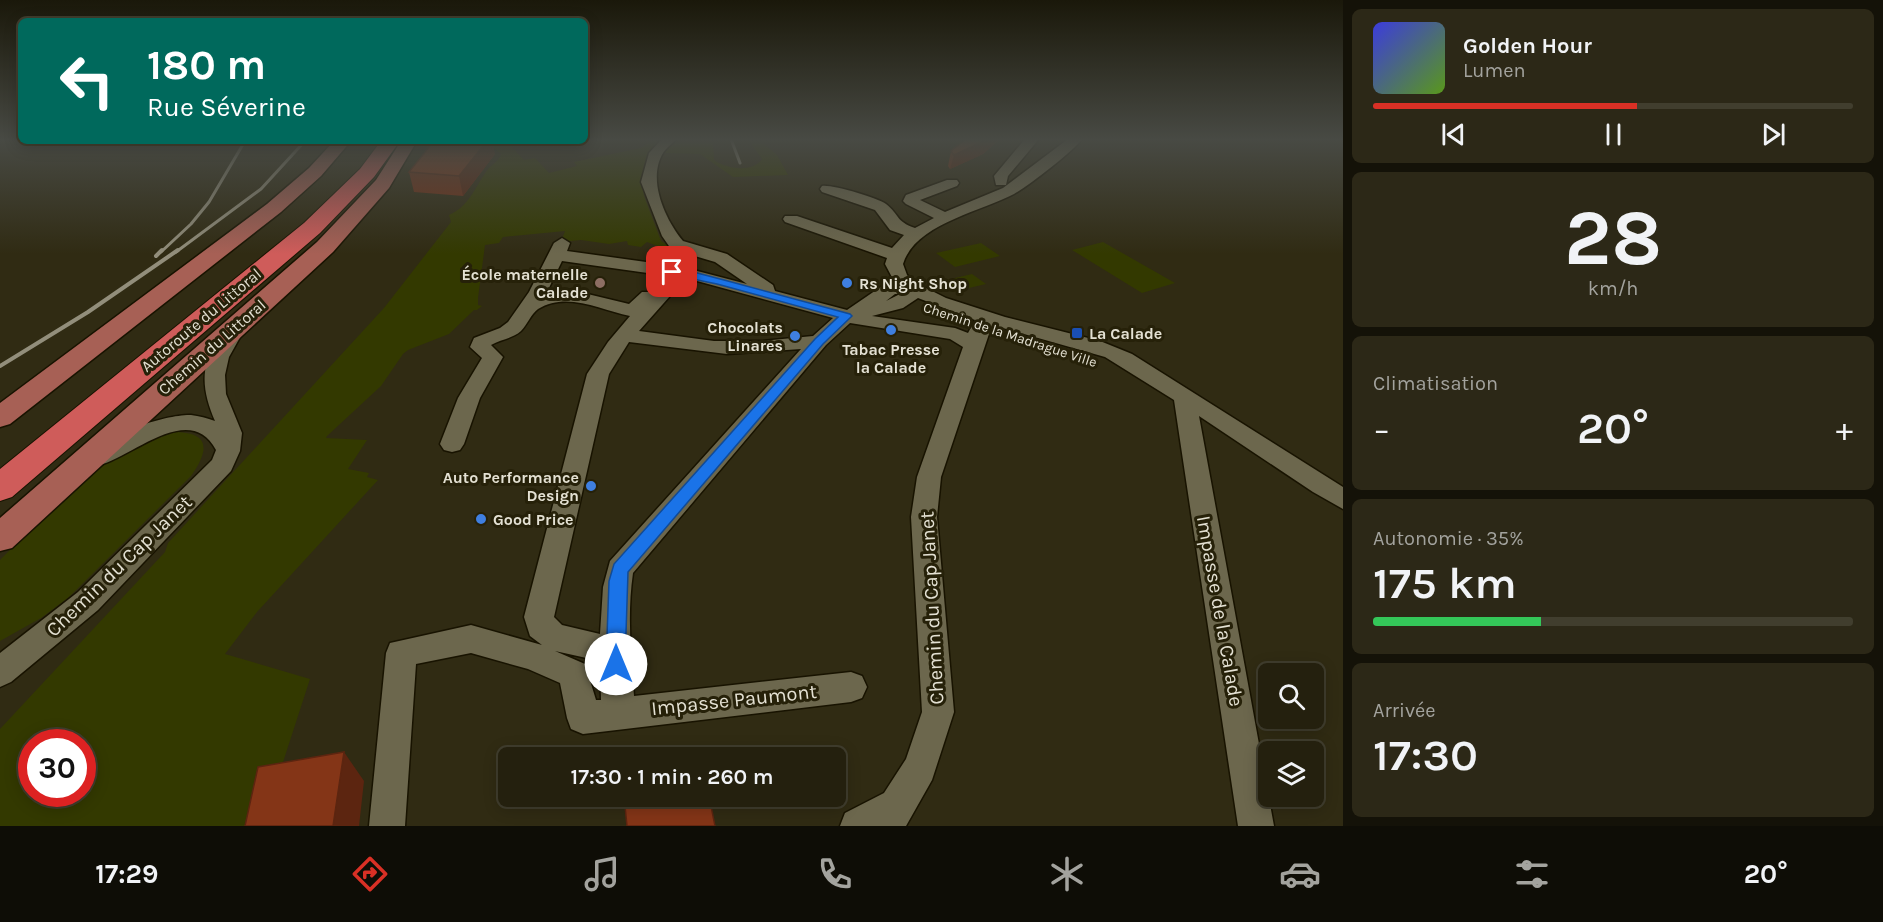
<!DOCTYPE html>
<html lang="fr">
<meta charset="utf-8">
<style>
body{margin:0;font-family:Karla,sans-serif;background:#2c2817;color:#f1f3f6;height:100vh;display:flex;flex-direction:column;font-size:22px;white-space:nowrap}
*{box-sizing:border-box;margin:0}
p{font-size:20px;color:#a3a39e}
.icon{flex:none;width:33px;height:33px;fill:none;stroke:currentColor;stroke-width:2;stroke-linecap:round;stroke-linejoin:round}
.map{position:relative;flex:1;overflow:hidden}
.sheet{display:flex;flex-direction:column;gap:9px;padding:9px;background:#141208;width:540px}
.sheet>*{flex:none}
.top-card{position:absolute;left:18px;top:18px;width:570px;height:126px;border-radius:9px;box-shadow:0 3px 15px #0003,0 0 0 2px #413e2e;background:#00695c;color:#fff;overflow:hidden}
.fabs{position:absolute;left:1258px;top:663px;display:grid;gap:12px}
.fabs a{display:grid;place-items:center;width:66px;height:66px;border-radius:9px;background:#24200e;box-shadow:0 3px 15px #0003,0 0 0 2px #413e2e;font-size:30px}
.speed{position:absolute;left:18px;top:729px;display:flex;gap:12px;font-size:30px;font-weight:700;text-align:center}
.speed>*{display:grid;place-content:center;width:78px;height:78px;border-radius:50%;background:#24200e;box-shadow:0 3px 15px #0003,0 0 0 2px #413e2e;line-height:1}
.speed .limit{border:9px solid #d22;background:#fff;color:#111}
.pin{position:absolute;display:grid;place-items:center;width:51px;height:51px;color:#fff;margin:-26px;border-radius:12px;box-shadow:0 3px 9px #0006}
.me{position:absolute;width:66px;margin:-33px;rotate:0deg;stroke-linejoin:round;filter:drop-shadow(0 0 4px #0008)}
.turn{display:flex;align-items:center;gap:21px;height:126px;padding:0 30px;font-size:27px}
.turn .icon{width:78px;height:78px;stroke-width:2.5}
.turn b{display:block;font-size:42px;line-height:51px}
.big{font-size:45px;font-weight:600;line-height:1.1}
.sheet .card{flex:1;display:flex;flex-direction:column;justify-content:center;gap:9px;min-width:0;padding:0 21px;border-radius:9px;background:#2c2817}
.sheet .dial{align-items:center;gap:0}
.dial b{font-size:78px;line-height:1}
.song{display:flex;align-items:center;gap:18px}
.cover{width:72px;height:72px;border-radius:9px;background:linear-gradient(135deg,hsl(240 70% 55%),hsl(90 70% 35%))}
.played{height:6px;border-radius:3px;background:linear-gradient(90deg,#d93025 55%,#413e2e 55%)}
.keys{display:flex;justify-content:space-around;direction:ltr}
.heat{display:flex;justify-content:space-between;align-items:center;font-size:33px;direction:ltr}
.charge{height:9px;border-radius:4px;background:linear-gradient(90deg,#34c759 35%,#413e2e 0)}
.trip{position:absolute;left:498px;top:747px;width:348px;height:60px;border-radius:9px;background:#24200e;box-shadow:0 3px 15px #0003,0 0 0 2px #413e2e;font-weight:600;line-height:60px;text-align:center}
.tabs{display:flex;height:96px;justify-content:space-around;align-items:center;background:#0e0d06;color:#a3a39e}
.tabs .icon{width:42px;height:42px}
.tabs .current{color:#d93025}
.tabs b{font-size:27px;color:#f1f3f6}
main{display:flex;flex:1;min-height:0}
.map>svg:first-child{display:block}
.green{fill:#333900;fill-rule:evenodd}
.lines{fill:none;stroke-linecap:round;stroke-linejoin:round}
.minor-casing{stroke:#181300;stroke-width:3}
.major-casing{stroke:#181300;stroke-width:3}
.highway-casing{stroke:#181300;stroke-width:2}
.minor{fill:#6c674d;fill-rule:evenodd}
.major{fill:#a76055;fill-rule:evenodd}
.highway{fill:#cf5c5a;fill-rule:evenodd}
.rail-far1{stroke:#928e7b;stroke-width:3}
.rail{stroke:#928e7b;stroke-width:4}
.wall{fill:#722e14}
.shaded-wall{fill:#5c2510}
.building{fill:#843517;stroke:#5c2510;stroke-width:1.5}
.route{fill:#1a73e8;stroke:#114b97;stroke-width:1.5}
.education-dot{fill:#8d6e63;stroke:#262109;stroke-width:2}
.shop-dot{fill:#3f7fe0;stroke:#262109;stroke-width:2}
.transit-dot{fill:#1a4fb4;stroke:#262109;stroke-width:2}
.labels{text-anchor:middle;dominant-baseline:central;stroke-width:6;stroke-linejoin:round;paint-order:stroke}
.far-street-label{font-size:14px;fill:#e4e1d3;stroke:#262109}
.poi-label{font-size:16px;font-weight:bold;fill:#e4e1d3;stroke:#262109;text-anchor:end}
.street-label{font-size:16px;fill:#e4e1d3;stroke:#262109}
.near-street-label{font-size:20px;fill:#e4e1d3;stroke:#262109}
</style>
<main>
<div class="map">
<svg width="1343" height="826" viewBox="0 0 1343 826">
<rect width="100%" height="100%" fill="#302b13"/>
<!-- green -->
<path class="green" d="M 654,139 L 664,139 L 646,157 L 642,181 L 644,196 L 661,241 L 675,250 L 675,253 L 647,242 L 641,247 L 628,245 L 627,241 L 609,244 L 581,240 L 561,242 L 565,231 L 503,237 L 499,243 L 485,245 L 478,298 L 478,305 L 482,306 L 477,310 L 474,310 L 449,334 L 408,350 L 403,354 L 381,386 L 327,436 L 326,438 L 367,440 L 348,469 L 369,473 L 367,477 L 378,480 L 257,612 L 225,654 L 310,679 L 272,796 L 266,826 L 0,826 L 0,729 L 165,552 L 168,543 L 384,308 L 451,222 L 449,215 C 469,206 474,189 486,172 C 491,164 498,163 501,154 L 487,143 L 521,141 L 510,145 L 524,160 L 535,158 L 549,173 L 577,166 L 574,162 L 641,148 ZM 32,742 L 82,742 L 82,794 L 32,794 Z
M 748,139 L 828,139 L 763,143 L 777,155 L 788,175 L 733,177 L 700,154 L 663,153 L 670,142 L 713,142 L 714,160 C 726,169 753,173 762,159 Z
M 1103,242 L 1175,283 L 1142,293 L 1072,250 Z
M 981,243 L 1000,256 L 955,267 L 936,253 Z
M 972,274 L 986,284 L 952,292 L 939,282 Z
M 176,432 C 212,433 208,452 191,476 L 68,598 L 41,618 L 0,641 L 0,560 C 49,512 105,444 176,432 Z"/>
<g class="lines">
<defs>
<path id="minor" d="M 662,139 L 676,139 C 672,144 666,148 663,153 C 647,180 665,219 683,241 L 727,254 L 773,285 L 775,291 L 847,310 L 885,284 L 895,283 L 885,264 L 887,258 L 785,222 L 783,219 L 785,216 L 797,216 L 892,248 L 904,235 L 890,230 L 875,210 L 822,192 L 820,189 L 822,186 C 831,184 878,198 886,204 C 900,215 895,221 915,228 L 934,218 L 906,204 L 903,201 L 906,195 L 947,180 L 957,180 L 959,183 L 957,186 L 920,200 L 945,212 L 1003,188 L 1068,139 L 1082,139 C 1074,151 1028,186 1014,194 C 980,212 915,224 903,264 L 907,275 L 922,286 L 946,298 L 1005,317 L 1100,341 L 1132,354 L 1343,487 L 1343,509 L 1313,492 L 1199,416 L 1274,826 L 1238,826 L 1174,400 L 1105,357 L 992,325 L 941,477 L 937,517 L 954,712 L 932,780 L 906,826 L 840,826 L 845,813 L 884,793 L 906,759 L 922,712 L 911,517 L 917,477 L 963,347 L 950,339 L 850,323 L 826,345 L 633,573 C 627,614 631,655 634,696 L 851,672 L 862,676 L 867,687 L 862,698 L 851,702 L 583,734 L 571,729 L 567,718 L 560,683 L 528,669 L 471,653 L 416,664 L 405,826 L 369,826 L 386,653 L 390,643 L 471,625 L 542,645 L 530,636 L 524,617 L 587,374 L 608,342 L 630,316 C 601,310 567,291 538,309 C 531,314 527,325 521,331 C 512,339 501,339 491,345 L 503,357 L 480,398 L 464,444 L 460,450 L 452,452 L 444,450 L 440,444 L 458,398 L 482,358 L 470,347 L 474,338 L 500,328 L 508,322 L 529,292 L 554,243 L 562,238 L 570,243 L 567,251 L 682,267 L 747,284 L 715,262 L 671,249 L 662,236 L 641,182 L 649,153 ZM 562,261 L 669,276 L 653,292 L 642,292 L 629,304 L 571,290 L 546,294 ZM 686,278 L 833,318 L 813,336 L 761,341 L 714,341 L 639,331 ZM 895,294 L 900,294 L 886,301 ZM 918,298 L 975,320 L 968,333 L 955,328 L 872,316 L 903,308 ZM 629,342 L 727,354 L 801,349 L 610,561 L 603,587 L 600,634 L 562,625 L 554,617 L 609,374 ZM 555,651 L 600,661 L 601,700 L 596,700 L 585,664 Z
M 1025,139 L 1039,139 L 1008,176 L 1006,185 L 996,185 L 994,176 Z
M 233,326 L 240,328 L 243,332 L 229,357 L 225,375 L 226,394 L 242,433 L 240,451 L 231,471 L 98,610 L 11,682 L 0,687 L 0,653 L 78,592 L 212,460 L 216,450 C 191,402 135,454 103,464 L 95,461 L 91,455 C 103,434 168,414 191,415 C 199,416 207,418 215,421 C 203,393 199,369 216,342 C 221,334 224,328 233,326 Z"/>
<path id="major" d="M 334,141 L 351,141 L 321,176 L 281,212 L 10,424 L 0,427 L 0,403 L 267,204 L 309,168 Z
M 401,141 L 417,141 L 389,188 L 333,252 L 12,548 L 0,551 L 0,518 L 317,242 L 376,180 Z"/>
<path id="highway" d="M 381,141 L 400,141 L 374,177 L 320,233 L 12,497 L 0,501 L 0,469 L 304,223 L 360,169 Z"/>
</defs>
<!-- minor casing -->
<use href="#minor" class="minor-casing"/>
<!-- major casing -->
<use href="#major" class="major-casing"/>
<!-- highway casing -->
<use href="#highway" class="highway-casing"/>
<!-- minor -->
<use href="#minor" class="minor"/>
<!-- major -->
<use href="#major" class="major"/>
<!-- highway -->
<use href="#highway" class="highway"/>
<!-- rail-far1 -->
<path class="rail-far1" d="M 731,139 L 740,163
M 161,252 L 191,224 L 209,202 L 245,141
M 176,252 L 261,189 L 305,141"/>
<!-- rail -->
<path class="rail" d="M 156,256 L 162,250
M 0,366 L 88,312 L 178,250"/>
</g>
<!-- wall -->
<path class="wall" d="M 966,139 L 1000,139 L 983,154 L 950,169 L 948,166 L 951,151 Z
M 495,154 L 463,196 L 414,192 L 409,172 Z"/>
<!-- shaded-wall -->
<path class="shaded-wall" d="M 988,139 L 1000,139 L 983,154 L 950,169 L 954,155 Z
M 487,141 L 492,141 L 495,154 L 463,196 L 459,176 Z
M 344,752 L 364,781 L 359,826 L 333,826 Z"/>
<!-- building -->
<path class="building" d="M 966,139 L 988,139 L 954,155 L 951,151 Z
M 434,141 L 487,141 L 459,176 L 409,172 Z
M 344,752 L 333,826 L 245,826 L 258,767 Z
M 671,796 L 709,796 L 715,826 L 627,826 L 625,806 Z"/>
<!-- sky -->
<linearGradient id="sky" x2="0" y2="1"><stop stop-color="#1a180a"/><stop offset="0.55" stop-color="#484a44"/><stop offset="1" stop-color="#484a44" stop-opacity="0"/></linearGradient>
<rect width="1343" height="254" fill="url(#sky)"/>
<!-- route -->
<path class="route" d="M 672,269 L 682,269 L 724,280 L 850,314 L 852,316 L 823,344 L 628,572 L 625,664 L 623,670 L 616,673 L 609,670 L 606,664 L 609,581 L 614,564 L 815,339 L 838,317 L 717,284 L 668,274 L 668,270 Z"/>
<!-- markers -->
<circle class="education-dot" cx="600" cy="283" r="6"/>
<g class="shop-dot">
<circle cx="847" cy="283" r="6"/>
<circle cx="891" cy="330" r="6"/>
<circle cx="795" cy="336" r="6"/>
<circle cx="591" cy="486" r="6"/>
<circle cx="481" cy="519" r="6"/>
</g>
<rect class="transit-dot" x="1071" y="327" width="12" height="12" rx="3"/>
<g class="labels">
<!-- far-street labels -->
<g class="far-street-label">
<text transform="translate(1010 335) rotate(18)">Chemin de la Madrague Ville</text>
</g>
<!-- poi labels -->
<g class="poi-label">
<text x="588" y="274">École maternelle<tspan x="588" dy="18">Calade</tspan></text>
<text x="859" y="283" text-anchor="start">Rs Night Shop</text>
<text x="783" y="327">Chocolats<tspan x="783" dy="18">Linares</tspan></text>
<text x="1089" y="333" text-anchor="start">La Calade</text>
<text x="891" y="349" text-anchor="middle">Tabac Presse<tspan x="891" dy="18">la Calade</tspan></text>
<text x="579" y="477">Auto Performance<tspan x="579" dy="18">Design</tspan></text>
<text x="493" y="519" text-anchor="start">Good Price</text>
</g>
<!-- street labels -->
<g class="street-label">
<text transform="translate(201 320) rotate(-40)">Autoroute du Littoral</text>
<text transform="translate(212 347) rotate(-41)">Chemin du Littoral</text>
</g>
<!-- near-street labels -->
<g class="near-street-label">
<text transform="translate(119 566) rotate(-44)">Chemin du Cap Janet</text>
<text transform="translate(932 608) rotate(-93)">Chemin du Cap Janet</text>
<text transform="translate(1220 611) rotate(80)">Impasse de la Calade</text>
<text transform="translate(734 700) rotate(-6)">Impasse Paumont</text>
</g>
</g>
</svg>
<div class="fabs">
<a><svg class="icon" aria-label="search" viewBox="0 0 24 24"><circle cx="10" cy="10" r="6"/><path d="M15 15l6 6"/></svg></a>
<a><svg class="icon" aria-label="layers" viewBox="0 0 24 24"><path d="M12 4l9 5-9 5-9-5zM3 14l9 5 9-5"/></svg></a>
</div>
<div class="speed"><div class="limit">30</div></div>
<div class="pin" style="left:672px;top:272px;background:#d93025"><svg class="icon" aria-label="arrive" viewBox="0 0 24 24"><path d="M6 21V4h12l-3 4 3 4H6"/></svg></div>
<svg class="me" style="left:616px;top:664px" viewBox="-20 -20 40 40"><circle r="19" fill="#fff"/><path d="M0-13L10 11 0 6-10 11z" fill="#1a73e8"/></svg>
<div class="trip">17:30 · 1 min · 260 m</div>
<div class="top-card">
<div class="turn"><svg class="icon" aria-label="left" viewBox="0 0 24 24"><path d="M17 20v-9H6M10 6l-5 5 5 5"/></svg><div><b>180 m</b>Rue Séverine</div></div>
</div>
</div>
<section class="sheet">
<div class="card">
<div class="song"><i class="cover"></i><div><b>Golden Hour</b><p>Lumen</p></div></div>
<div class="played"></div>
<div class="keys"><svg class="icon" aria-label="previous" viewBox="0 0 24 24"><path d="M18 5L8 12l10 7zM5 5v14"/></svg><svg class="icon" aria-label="pause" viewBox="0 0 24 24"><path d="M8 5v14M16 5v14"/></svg><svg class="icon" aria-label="next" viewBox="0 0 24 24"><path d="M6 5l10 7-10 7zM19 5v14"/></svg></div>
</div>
<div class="card dial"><b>28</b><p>km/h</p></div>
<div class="card"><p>Climatisation</p>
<div class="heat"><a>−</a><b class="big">20°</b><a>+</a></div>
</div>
<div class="card"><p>Autonomie · 35%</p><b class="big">175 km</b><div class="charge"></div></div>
<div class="card"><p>Arrivée</p><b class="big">17:30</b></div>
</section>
</main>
<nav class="tabs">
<b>17:29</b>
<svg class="icon current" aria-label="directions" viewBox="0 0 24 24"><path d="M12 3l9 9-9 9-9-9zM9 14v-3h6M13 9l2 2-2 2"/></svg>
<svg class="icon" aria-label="music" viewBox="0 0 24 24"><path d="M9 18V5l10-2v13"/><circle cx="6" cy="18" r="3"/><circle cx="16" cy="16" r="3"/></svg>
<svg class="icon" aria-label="phone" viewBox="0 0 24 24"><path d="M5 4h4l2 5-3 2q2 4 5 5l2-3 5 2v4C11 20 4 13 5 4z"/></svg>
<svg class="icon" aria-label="climate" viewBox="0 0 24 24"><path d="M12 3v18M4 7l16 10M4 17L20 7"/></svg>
<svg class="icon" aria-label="car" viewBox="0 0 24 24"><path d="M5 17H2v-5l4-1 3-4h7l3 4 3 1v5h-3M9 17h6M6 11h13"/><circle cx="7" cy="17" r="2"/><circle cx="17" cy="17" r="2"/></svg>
<svg class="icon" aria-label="filters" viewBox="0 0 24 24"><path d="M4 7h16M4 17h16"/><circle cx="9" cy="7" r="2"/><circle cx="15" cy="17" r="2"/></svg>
<b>20°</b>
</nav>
